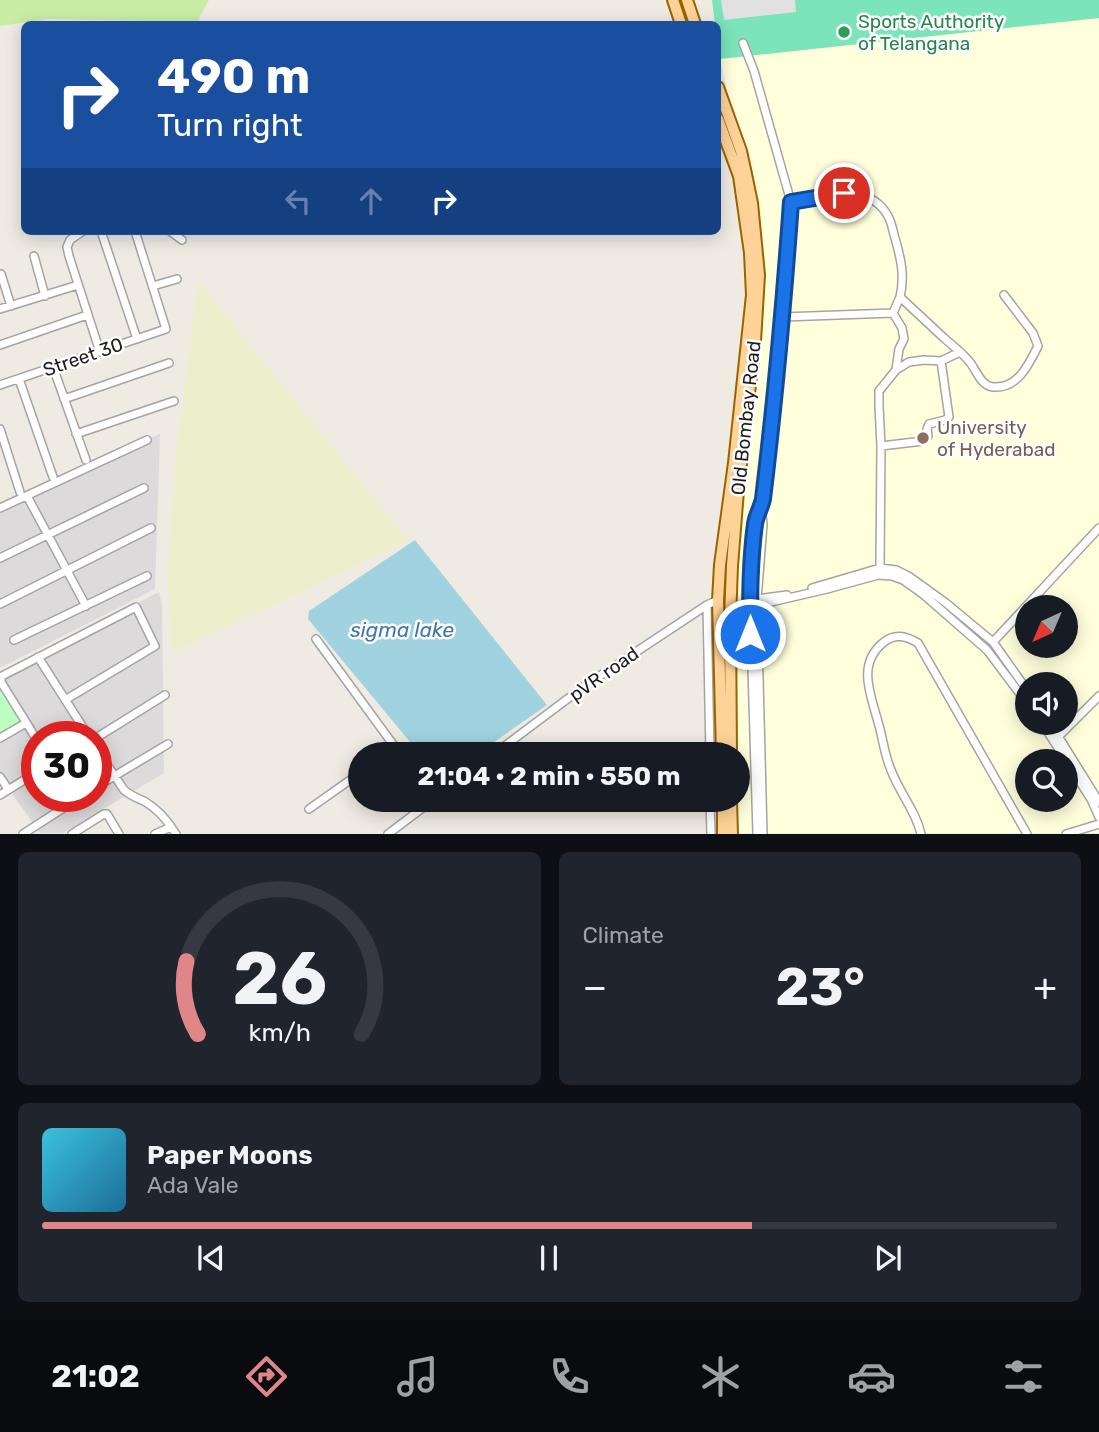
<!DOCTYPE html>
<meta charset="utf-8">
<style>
body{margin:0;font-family:Rubik,sans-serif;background:#20242c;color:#f1f3f6;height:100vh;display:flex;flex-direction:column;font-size:26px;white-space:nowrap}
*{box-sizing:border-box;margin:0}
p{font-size:23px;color:#9ea1a6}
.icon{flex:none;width:38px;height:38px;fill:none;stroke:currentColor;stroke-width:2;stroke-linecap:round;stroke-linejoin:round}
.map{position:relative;height:834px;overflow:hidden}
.drawer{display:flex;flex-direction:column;gap:18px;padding:18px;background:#0d0f14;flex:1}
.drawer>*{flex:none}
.top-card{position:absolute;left:21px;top:21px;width:700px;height:214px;border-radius:10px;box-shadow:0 4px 18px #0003;background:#1a4fa0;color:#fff;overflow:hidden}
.needle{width:46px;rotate:224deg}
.fabs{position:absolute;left:1015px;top:595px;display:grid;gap:14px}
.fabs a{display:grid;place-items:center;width:63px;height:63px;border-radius:50%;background:#171b24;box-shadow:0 4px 18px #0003;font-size:35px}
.speed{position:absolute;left:21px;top:721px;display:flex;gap:14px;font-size:35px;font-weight:700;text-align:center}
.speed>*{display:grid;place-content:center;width:91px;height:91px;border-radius:50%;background:#171b24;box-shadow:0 4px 18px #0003;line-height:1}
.speed .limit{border:10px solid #d22;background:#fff;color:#111}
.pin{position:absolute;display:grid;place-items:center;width:60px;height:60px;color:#fff;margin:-30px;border:4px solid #fff;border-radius:50%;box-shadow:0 2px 7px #0007}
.me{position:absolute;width:77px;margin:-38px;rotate:0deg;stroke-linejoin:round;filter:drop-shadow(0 0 5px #0008)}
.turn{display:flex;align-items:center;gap:24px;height:147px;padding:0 21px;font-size:32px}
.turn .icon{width:91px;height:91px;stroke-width:2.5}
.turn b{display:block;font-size:49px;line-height:60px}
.lanes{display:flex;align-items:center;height:66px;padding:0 21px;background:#0003;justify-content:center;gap:35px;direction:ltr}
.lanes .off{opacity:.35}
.big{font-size:52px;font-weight:700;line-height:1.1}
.drawer .tile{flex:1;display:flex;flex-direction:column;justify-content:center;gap:10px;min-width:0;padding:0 24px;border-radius:10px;background:#20242c}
.drawer .dial{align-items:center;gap:0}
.dial svg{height:182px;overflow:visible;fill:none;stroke:#363941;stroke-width:7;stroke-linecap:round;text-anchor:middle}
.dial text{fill:#f1f3f6;stroke:none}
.song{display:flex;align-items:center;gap:21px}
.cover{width:84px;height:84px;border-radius:10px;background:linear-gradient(135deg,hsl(190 70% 55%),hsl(200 70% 35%))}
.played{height:7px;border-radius:4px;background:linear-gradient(90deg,#e08688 70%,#363941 70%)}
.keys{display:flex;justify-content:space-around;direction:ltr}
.heat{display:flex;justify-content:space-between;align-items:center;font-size:38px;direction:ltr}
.drawer .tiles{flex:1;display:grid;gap:18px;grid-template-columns:1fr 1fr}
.tile:last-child{grid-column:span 2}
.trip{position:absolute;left:348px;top:742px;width:402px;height:70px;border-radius:35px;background:#171b24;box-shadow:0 4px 18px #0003;font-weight:700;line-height:70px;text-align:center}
.dock{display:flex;height:112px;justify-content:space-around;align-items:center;background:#090b0e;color:#9ea1a6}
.dock .icon{width:49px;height:49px}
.dock .selected{color:#e08688}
.dock b{font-size:32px;color:#f1f3f6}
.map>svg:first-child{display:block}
.residential{fill:#dcdada;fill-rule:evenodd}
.education{fill:#ffffdc;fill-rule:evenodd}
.farmland{fill:#edefcc}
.grass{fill:#c9eda5}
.park{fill:#bcfdc1}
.pitch{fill:#7be4bb}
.parking{fill:#e1e1e1}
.water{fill:#a0d2e0}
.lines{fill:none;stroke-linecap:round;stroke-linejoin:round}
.street-casing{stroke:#a4a4a4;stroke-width:10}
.primary-casing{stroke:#976400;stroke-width:14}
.street{stroke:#fff;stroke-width:7}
.primary{stroke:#ffd298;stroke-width:10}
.route-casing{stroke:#114b97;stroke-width:18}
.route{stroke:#1a73e8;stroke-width:12}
.leisure-dot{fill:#2e9e5b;stroke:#fff;stroke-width:2.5}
.education-dot{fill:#8d6e63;stroke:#fff;stroke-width:2.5}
.labels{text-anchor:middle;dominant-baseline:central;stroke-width:5;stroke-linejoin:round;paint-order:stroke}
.leisure-label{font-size:19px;fill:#27864d;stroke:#fff;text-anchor:start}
.street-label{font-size:19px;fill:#1d1d1d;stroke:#fff}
.education-label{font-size:19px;fill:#785e54;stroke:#fff;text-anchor:start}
.water-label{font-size:21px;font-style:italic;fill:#4177ab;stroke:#fff}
</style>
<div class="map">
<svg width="1099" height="834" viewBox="0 0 1099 834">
<rect width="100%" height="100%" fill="#efebe3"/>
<!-- residential -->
<path class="residential" d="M 160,434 L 155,589 L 0,668 L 0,503 Z
M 159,592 L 162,605 L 164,773 L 63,833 L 40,833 L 0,777 L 0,673 ZM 37,737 L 96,737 L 96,796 L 37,796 Z"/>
<!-- education -->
<path class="education" d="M 1099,18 L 1099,833 L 737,833 L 738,754 L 736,754 L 735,579 L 759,296 L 741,151 L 720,59 ZM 1027,607 L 1066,607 L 1066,646 L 1027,646 ZM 1027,684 L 1066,684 L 1066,723 L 1027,723 ZM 1027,761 L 1066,761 L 1066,800 L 1027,800 Z"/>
<!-- farmland -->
<path class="farmland" d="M 198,281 L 408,541 L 172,653 L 168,571 L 175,462 Z"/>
<!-- grass -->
<path class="grass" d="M 0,0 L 209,0 L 197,22 L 48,19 L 0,26 Z"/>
<!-- park -->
<path class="park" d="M 0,684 L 22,722 L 0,735 Z"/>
<!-- pitch -->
<path class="pitch" d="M 712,0 L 1099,0 L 1099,18 L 720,59 L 718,24 L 715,24 Z"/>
<!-- parking -->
<path class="parking" d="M 721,0 L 795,0 L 796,12 L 724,20 Z"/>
<!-- water -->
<path class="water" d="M 415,540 L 547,705 L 477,754 L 420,754 L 308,619 L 309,611 Z"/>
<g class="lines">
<defs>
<path id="street" d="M 743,43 L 754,71 L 791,202 L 783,317 L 763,499 L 761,508 L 755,522 L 750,572 L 750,602 L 757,834
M 791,202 C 824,196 870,180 889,218 C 892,224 893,232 895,238 C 901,259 905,276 900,297 C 915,311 929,324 944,338 C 952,345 961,352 968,360 C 976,368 980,386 993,387 C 1018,389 1029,364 1038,346 L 1033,333 L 1004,295
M 83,231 L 70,240 L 67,247 L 69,256 L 100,352
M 101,231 L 137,339
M 170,231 L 182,240
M 34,256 L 45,296
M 1,274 L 11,306
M 153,286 L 177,279
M 0,309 L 78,285
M 783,317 L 893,313
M 0,345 L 87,315
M 53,367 L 86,460
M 896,370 L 899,349 L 904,339 L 902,328 L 893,313 L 900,297
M 19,379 L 53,477
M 0,385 L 166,329 L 135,231
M 64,399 L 169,363
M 0,429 L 20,492
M 76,434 L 174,401
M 881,446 L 923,441 L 928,436 L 927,429 L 929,424 L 945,420 L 949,417 L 941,361
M 27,496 L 86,606
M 0,508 L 147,440
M 761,508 L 763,524 L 757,600 L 763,834
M 0,558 L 144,488
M 880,568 L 881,446 L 879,406 L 879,391 L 896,370 L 909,362 L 924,360 L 941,361 L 960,352
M 812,588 L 880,568 L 896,570 L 910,577 L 946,603 L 993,642 L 1027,690
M 750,600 L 787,595
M 0,604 L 151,528
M 707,605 L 710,754
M 750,607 L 827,589 L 878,575 L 892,576 L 903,580 L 924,595 L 987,650 L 1027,703
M 316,639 L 400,754
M 14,640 L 147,576
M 993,642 L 1099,528
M 38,657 L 89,737
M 1042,723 L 1091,799 L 1099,817
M 1050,723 L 1099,802
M 1059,736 L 1099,696
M 0,738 L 26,723
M 96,738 L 165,695
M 37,740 L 1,682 L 2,676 L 136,607 L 155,646 L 65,700
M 96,748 L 124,790 C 131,796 137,798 144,801 C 158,809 168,821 176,834
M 387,754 L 396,748
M 494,754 L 586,685 L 707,605 L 718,600
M 0,777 L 8,789
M 96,787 L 168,744
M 0,795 L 37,772
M 710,800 L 711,834
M 309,809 L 360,773
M 23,834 L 82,796
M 72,834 L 104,814 L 107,814 L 119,834
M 155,834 L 171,827
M 388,834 L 433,800
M 921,834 C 916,811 899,792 891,770 C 884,754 883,738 878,722 C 871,695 856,664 884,642 C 895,633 906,636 918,643 L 1027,834
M 1066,834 L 1099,824"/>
<path id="primary" d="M 673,0 L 681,24
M 687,0 L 695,24
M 718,87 L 741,151 L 746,174 L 752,203 L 759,275 L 755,341 L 738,491 L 732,566 L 730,620 L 731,754
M 718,119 L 739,176 L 750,253 L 752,295 L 734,463 L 720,565 L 718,600 L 722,754
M 723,800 L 723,834
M 731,800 L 732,834"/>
</defs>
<!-- street casing -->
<use href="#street" class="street-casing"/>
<!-- primary casing -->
<use href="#primary" class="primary-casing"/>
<!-- street -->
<use href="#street" class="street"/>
<!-- primary -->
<use href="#primary" class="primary"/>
</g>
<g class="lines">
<defs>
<path id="route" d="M 750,634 C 750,597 750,561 755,524 C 756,516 761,508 763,499 C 775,400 784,301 791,202 L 844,193"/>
</defs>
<!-- route casing -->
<use href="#route" class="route-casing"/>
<!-- route -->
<use href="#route" class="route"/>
</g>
<!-- markers -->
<circle class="leisure-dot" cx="844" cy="32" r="7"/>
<circle class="education-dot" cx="923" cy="438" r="7"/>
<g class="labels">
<!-- leisure labels -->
<g class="leisure-label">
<text x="858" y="21">Sports Authority<tspan x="858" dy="22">of Telangana</tspan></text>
</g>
<!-- street labels -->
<g class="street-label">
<text transform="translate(83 357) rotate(-19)">Street 30</text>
<text transform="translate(746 418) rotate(-84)">Old Bombay Road</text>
<text transform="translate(604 674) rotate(-35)">pVR road</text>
</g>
<!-- education labels -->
<g class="education-label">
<text x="937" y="427">University<tspan x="937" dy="22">of Hyderabad</tspan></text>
</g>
<!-- water labels -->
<g class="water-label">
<text x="402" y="629">sigma lake</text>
</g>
</g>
</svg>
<div class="fabs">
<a><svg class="needle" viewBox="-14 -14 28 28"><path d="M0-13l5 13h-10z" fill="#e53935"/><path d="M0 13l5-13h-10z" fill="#9ea1a6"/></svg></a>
<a><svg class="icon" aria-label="sound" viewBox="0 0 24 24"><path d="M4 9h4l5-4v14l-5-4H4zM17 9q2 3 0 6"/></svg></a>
<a><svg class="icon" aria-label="search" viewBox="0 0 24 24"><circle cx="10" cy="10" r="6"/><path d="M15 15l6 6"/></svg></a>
</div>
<div class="speed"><div class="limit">30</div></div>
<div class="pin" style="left:844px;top:193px;background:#d93025"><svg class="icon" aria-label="arrive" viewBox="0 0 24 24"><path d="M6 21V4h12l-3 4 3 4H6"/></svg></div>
<svg class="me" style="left:750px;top:634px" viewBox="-20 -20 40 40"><circle r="17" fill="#1a73e8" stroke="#fff" stroke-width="3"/><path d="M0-11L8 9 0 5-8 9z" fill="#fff"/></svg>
<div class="trip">21:04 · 2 min · 550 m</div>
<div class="top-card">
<div class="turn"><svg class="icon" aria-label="right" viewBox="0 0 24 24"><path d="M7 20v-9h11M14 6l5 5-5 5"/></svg><div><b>490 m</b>Turn right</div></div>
<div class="lanes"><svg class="icon off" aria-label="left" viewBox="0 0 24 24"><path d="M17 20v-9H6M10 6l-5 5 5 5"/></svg><svg class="icon off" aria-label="ahead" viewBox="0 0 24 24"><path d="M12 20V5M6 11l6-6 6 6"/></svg><svg class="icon" aria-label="right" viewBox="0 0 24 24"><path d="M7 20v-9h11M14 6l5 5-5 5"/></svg></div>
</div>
</div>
<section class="drawer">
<div class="tiles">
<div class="tile dial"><svg viewBox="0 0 100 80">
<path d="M14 69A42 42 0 1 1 86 69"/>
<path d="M14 69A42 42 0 0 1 9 37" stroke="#e08688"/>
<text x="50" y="56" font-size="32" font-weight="700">26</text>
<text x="50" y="72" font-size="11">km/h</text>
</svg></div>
<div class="tile"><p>Climate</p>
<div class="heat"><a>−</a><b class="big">23°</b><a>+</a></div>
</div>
<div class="tile">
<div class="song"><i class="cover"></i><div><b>Paper Moons</b><p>Ada Vale</p></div></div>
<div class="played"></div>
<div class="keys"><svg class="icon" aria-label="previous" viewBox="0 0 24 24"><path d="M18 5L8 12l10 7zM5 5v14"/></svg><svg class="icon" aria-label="pause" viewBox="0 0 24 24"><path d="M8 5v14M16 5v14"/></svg><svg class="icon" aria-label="next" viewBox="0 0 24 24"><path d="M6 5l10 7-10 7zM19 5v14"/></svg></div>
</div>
</div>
</section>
<nav class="dock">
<b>21:02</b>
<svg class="icon selected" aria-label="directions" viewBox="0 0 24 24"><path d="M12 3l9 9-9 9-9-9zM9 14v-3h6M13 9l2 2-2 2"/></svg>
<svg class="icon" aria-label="music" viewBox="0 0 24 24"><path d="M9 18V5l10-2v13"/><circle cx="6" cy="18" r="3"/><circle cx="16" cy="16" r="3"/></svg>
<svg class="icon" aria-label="phone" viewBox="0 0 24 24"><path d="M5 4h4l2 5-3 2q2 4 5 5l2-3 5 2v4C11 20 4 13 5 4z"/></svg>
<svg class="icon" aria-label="climate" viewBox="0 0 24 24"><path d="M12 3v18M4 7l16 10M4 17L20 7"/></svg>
<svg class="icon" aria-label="car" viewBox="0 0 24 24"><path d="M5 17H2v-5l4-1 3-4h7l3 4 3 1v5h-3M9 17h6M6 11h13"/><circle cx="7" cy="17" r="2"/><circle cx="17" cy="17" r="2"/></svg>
<svg class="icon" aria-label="filters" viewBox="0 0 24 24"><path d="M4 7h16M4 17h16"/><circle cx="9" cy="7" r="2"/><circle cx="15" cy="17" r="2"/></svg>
</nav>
